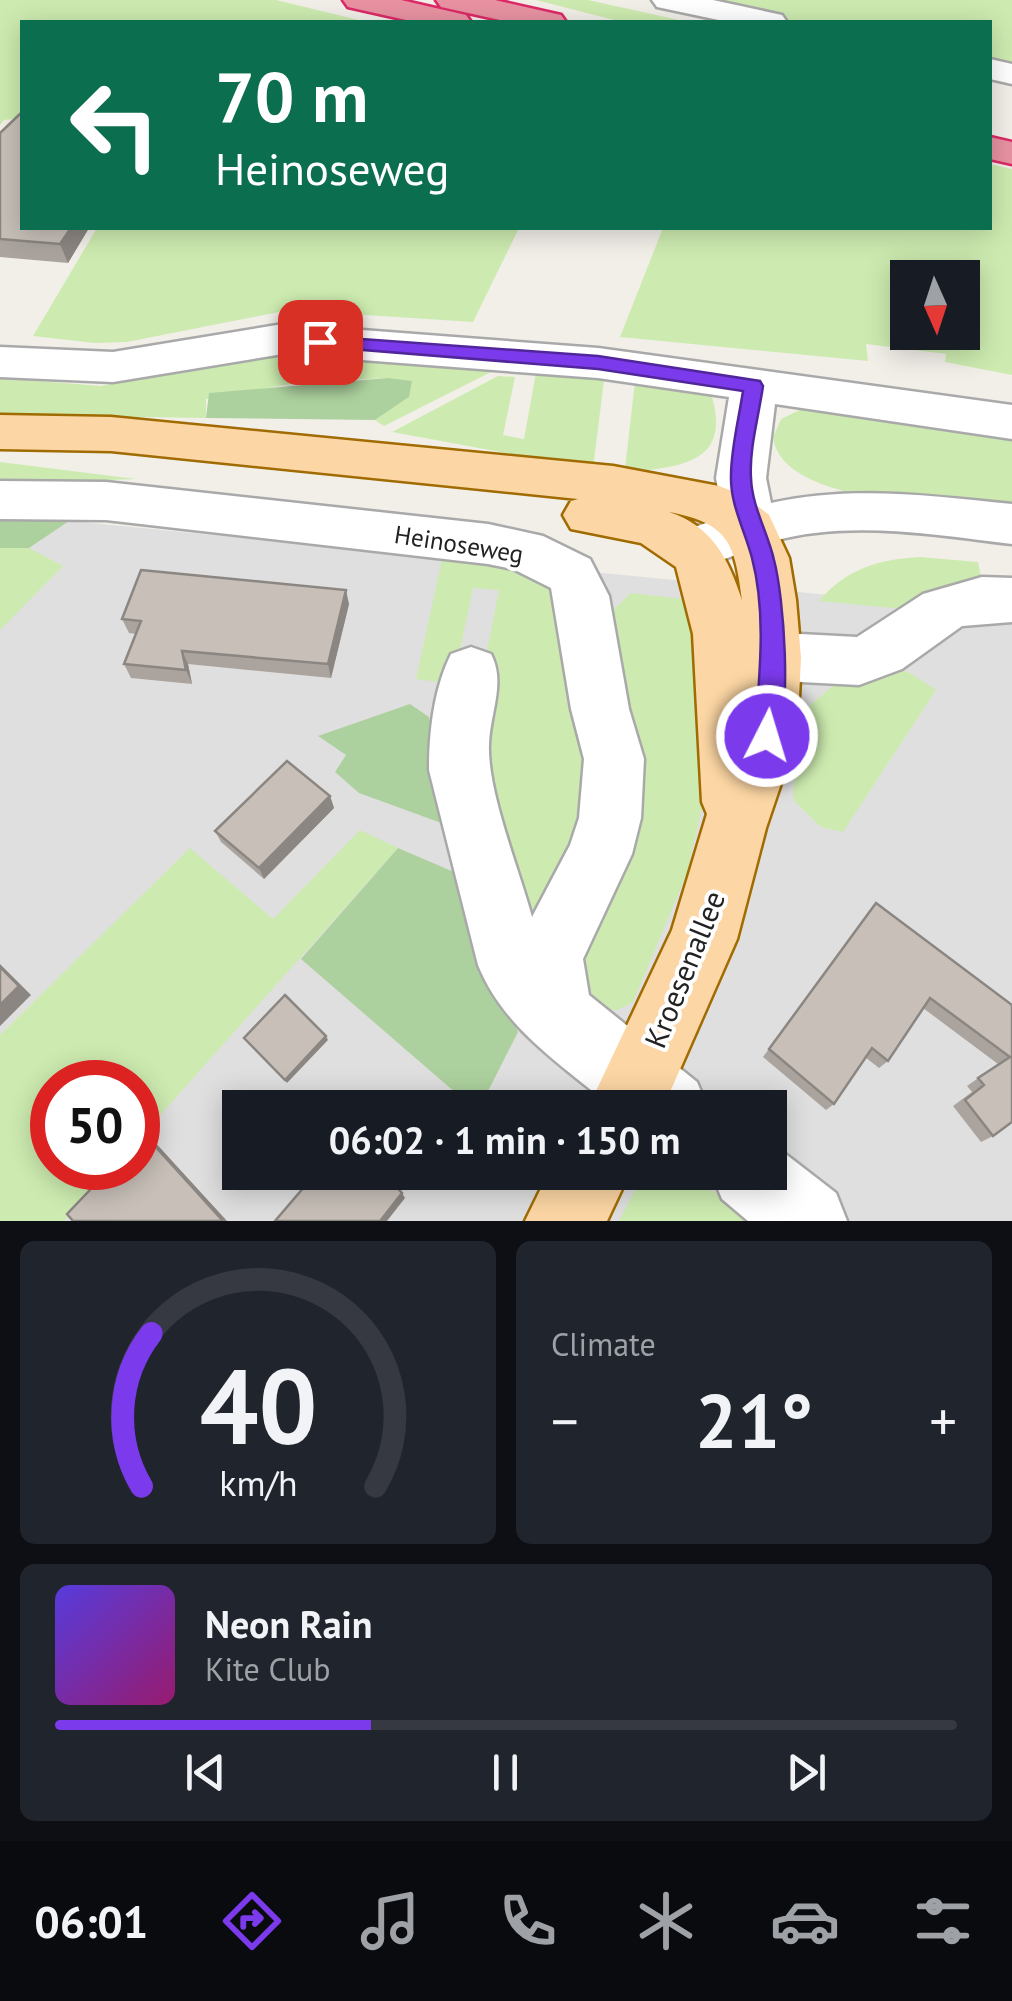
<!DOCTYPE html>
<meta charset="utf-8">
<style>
body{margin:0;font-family:"PT Sans",sans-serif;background:#20242c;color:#f1f3f6;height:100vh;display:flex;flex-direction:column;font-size:38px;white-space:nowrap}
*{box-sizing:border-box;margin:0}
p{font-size:32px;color:#9ea1a6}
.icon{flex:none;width:55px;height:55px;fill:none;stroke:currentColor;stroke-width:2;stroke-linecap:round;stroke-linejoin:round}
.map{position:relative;height:1221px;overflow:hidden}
.side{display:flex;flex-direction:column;gap:20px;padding:20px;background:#0d0f14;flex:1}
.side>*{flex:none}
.hud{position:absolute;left:20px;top:20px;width:972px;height:210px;border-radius:0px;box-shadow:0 5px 25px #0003;background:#0b6e4f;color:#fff;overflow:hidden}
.needle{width:65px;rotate:177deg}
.controls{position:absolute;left:890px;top:260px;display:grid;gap:20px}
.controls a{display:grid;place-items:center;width:90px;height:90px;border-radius:0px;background:#171b24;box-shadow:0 5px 25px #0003;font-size:50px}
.speed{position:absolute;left:30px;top:1060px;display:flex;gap:20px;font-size:50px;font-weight:700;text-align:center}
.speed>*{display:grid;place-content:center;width:130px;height:130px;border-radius:50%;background:#171b24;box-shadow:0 5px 25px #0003;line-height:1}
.speed .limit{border:15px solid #d22;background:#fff;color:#111}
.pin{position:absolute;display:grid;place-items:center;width:85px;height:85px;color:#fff;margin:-42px;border-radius:20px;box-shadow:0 5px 15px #0006}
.me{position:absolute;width:110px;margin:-55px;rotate:5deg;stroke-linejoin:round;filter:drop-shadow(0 0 8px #0008)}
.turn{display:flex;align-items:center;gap:35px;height:210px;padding:0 30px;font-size:45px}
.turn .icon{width:130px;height:130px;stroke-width:2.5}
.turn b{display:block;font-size:70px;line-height:85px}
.big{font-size:75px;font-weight:700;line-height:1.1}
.side .card{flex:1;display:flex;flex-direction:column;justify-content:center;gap:15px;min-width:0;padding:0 35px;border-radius:15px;background:#20242c}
.side .dial{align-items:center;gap:0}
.dial svg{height:260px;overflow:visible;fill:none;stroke:#363941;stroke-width:7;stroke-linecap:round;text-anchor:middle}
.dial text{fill:#f1f3f6;stroke:none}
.song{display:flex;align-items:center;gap:30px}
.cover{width:120px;height:120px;border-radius:15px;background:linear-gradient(135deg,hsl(250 70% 55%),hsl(320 70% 35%))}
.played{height:10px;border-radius:5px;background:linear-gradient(90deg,#7c3aed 35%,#363941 35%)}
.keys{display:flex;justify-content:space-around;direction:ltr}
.heat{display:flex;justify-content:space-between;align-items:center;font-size:55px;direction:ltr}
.side .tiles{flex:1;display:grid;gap:20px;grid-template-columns:1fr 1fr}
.card:last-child{grid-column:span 2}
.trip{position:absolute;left:222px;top:1090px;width:565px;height:100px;border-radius:0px;background:#171b24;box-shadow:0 5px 25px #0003;font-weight:700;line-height:100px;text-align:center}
.menu{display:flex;height:160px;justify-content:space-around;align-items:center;background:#090b0e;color:#9ea1a6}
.menu .icon{width:70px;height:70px}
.menu .selected{color:#7c3aed}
.menu b{font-size:45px;color:#f1f3f6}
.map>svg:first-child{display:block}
.residential{fill:#e0dfdf;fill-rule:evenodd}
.grass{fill:#cdebb0;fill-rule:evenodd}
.forest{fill:#add19e}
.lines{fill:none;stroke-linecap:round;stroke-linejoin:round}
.minor-casing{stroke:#a9a9a9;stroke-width:5}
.major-casing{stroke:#a06b00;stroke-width:5}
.highway-casing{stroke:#dc2a67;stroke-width:5}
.minor{fill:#fff;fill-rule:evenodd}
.major{fill:#fcd6a4;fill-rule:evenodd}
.highway{fill:#e892a2;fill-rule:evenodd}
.wall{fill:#aba49e}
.shaded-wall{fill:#8b8681}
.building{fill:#c7bfb8;stroke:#8b8681;stroke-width:2.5}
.route{fill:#7c3aed;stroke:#51269a;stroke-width:2.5}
.labels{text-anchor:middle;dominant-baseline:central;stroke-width:8;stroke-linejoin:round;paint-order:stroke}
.street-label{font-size:25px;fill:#222;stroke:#fff}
.near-street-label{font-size:30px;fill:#222;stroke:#fff}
</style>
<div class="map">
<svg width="1012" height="1221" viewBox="0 0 1012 1221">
<rect width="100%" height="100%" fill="#f2efe9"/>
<!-- residential -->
<path class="residential" d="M 60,520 L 1012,613 L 1012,1221 L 0,1221 L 0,521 ZM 52,1082 L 138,1082 L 138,1168 L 52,1168 ZM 240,1108 L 770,1108 L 770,1172 L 240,1172 Z"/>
<!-- grass -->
<path class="grass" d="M 0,0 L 276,0 L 367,22 L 22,22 L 22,118 L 4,120 L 0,125 Z
M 536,0 L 588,0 L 688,22 L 622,22 Z
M 691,0 L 1012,0 L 1012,67 L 990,63 L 990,22 L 799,22 Z
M 990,164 L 1012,169 L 1012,375 L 945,362 L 946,354 L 866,344 L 868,361 L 620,337 L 663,228 L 990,228 ZM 908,278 L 962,278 L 962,332 L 908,332 Z
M 97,228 L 519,228 L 473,322 L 289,310 L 127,342 L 95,343 L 33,336 Z
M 290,351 L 497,364 L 493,371 L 384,426 L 375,420 L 409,397 L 388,378 L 296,383 L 206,399 L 206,418 L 0,415 L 0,378 L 101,386 L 252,355 Z
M 537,367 L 605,372 L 593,469 L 392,432 L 498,376 L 515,377 L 503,435 L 524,439 Z
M 635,382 L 687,385 L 712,397 C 731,463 680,467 629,472 L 625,468 Z
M 808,406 L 1012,432 L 1012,510 C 957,504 781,507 773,437 L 781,419 Z
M 0,462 L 136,479 L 0,484 Z
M 0,548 L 29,548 L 63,566 L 0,630 Z
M 444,550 C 486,555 530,564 559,598 L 593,806 L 522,942 L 491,809 L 484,666 L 499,590 L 473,588 L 453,684 L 416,679 Z
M 920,557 L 978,562 L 983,587 L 914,610 L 819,601 C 846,569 879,559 920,557 Z
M 631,593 L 692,600 L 704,799 L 687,873 L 633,1002 L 617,1010 L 592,1010 L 575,958 L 609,614 Z
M 887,666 L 910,673 L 936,690 L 843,832 L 821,827 L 793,800 L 798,715 L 840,680 Z
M 360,830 L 398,848 L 138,1140 L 138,1082 L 52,1082 L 52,1168 L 113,1168 L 64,1221 L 0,1221 L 0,1035 L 190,848 L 273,919 Z
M 672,1175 L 724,1196 L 752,1221 L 619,1221 L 641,1178 Z"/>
<!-- forest -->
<path class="forest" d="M 388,378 L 412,381 L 409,397 L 375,420 L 206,418 L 209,393 Z
M 0,514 L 75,517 L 29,548 L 0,548 Z
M 410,704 L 429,717 L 455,828 L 359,793 L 335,772 L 346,755 L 318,736 Z
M 398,848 L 468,878 L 486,947 L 518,1032 L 480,1107 L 472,1107 L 301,959 Z"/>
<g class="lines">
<defs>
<path id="minor" d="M 652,0 L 713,0 L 782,15 L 787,22 L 728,22 L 657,7 Z
M 990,59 L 1012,64 L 1012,84 L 990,79 Z
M 283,324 L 598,348 L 1012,405 L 1012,439 L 775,404 L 766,478 L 771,503 C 851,485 932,496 1012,504 L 1012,544 C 935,535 850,520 774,541 C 741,550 706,574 672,563 L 665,549 L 672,535 L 723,517 L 716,478 L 729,397 L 598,378 L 283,354 L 113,382 L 0,377 L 0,347 L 113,352 Z
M 0,481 L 106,482 L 488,524 L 543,536 L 590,559 L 609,596 L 629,709 L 644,759 L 641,818 L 632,854 L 583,959 L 589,995 L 697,1082 L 708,1108 L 613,1108 C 561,1064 504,1029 478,965 L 429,770 C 429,732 434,688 451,654 L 471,647 L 491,654 C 506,683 490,713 489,744 C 487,791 519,869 532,917 L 570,845 L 579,818 L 584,759 L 571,709 L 551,588 L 513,569 L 488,564 L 106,520 L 0,519 Z
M 982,577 L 1012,578 L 1012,622 L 962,626 L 902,669 L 859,685 L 725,678 L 705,671 L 697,654 L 705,637 L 725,630 L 857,637 L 923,594 Z
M 770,1142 L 836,1193 L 847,1221 L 748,1221 L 722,1199 L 711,1172 L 770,1172 Z"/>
<path id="major" d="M 0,415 L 111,417 L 613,466 L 719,486 L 745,496 L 769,515 L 789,558 L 796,600 L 801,658 L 797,736 L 766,828 L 737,939 L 663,1108 L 588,1108 L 672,930 L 707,814 L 702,802 L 693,634 L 676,567 L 641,543 L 571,529 L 563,515 L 571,501 L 578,499 L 111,451 L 0,449 ZM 669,512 C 729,523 735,544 742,600 C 728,558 712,526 669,512 Z
M 549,1172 L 630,1172 L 607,1221 L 525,1221 Z"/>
<path id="highway" d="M 343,0 L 401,0 L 466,15 L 471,22 L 415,22 L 348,7 Z
M 436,0 L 495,0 L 561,15 L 566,22 L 509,22 L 441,7 Z
M 990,137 L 1012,142 L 1012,164 L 990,159 Z"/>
</defs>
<!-- minor casing -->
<use href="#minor" class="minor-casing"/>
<!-- major casing -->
<use href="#major" class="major-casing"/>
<!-- highway casing -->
<use href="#highway" class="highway-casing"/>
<!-- minor -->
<use href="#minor" class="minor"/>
<!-- major -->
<use href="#major" class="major"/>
<!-- highway -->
<use href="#highway" class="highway"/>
</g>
<!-- wall -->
<path class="wall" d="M 0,133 L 22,228 L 89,228 L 68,263 L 0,257 Z
M 349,604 L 331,678 L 188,664 L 192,684 L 131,678 L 124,664 L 136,634 L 129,633 L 122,619 Z
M 330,796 L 334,808 L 264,879 L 221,842 L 215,831 Z
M 868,913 L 1012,1005 L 1012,1122 L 993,1136 L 981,1142 L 953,1106 L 972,1092 L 967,1086 L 998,1064 L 923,1008 L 888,1061 L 879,1068 L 865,1057 L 834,1104 L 826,1110 L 763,1057 Z"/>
<!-- shaded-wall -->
<path class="shaded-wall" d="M 71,228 L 89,228 L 68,263 L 60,244 Z
M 346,590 L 349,604 L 331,678 L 328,664 Z
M 182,651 L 188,664 L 192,684 L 186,670 Z
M 330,796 L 334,808 L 264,879 L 259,868 Z
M 0,964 L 31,995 L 0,1026 Z
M 326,1036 L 328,1040 L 287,1083 L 285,1080 Z
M 143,1133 L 152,1139 L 227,1221 L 223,1221 Z
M 402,1193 L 405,1198 L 387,1221 L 382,1221 L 381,1220 Z"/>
<!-- building -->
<path class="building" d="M 22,112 L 22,228 L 71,228 L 60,244 L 0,239 L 0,133 Z
M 141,570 L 346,590 L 328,664 L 182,651 L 186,670 L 124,664 L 141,621 L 122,619 Z
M 287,761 L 330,796 L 259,868 L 215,831 Z
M 876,903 L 1012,1005 L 1012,1122 L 993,1136 L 965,1100 L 984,1085 L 978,1078 L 1010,1057 L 930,998 L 888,1061 L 872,1048 L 834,1104 L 769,1049 Z
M 0,967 L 19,986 L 0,1005 Z
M 285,995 L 326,1036 L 285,1080 L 244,1038 Z
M 143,1133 L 223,1221 L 73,1221 L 67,1214 L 111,1168 L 138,1168 L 138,1139 Z
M 317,1172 L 336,1172 L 345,1182 L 352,1172 L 382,1172 L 402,1193 L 381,1220 L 382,1221 L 275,1221 Z"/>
<!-- route -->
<path class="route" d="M 320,336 L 598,356 L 760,381 L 763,386 C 759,415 749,449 751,478 C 752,507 768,533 774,560 C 784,598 792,709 776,744 L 767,747 L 758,744 L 755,736 C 759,678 767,615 752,558 C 745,531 730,504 731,476 C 731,448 739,418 743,391 L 598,369 L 314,346 L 311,342 Z"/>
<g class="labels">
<!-- street labels -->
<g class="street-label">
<text transform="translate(459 544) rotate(9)">Heinoseweg</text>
</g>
<!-- near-street labels -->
<g class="near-street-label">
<text transform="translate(684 969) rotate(-68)">Kroesenallee</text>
</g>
</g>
</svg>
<div class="controls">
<a><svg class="needle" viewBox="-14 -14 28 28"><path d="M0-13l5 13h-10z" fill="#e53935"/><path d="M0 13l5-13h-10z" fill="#9ea1a6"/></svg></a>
</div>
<div class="speed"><div class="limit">50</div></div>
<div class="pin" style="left:320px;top:342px;background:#d93025"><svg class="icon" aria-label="arrive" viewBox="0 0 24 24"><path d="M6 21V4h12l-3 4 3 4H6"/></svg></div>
<svg class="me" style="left:767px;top:736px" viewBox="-20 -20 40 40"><circle r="17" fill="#7c3aed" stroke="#fff" stroke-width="3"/><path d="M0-11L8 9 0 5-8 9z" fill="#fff"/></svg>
<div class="trip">06:02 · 1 min · 150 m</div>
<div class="hud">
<div class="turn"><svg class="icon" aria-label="left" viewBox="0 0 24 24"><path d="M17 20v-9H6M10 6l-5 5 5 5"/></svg><div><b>70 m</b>Heinoseweg</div></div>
</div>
</div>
<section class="side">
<div class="tiles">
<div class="card dial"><svg viewBox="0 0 100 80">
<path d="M14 69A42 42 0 1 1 86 69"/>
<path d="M14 69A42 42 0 0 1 17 22" stroke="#7c3aed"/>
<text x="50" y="56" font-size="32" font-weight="700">40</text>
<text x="50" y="72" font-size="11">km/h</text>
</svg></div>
<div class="card"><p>Climate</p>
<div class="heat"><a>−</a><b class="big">21°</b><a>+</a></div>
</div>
<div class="card">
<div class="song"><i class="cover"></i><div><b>Neon Rain</b><p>Kite Club</p></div></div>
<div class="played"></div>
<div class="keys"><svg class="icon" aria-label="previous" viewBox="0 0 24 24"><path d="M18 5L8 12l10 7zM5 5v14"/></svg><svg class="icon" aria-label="pause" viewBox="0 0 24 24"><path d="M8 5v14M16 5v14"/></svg><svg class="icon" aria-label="next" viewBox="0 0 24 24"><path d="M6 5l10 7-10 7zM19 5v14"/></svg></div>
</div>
</div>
</section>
<nav class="menu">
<b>06:01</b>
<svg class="icon selected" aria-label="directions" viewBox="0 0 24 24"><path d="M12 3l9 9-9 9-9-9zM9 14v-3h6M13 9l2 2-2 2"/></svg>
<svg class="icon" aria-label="music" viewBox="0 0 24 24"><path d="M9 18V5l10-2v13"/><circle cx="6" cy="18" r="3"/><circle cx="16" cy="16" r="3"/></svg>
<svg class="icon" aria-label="phone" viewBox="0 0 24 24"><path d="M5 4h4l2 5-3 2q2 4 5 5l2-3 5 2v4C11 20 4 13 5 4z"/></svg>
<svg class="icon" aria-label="climate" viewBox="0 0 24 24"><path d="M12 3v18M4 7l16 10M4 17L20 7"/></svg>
<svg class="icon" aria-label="car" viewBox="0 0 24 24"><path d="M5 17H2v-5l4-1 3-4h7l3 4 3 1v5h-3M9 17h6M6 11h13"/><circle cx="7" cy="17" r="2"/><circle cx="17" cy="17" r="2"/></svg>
<svg class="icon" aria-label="filters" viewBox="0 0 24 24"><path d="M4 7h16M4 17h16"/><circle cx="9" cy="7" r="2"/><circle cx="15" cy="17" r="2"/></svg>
</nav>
